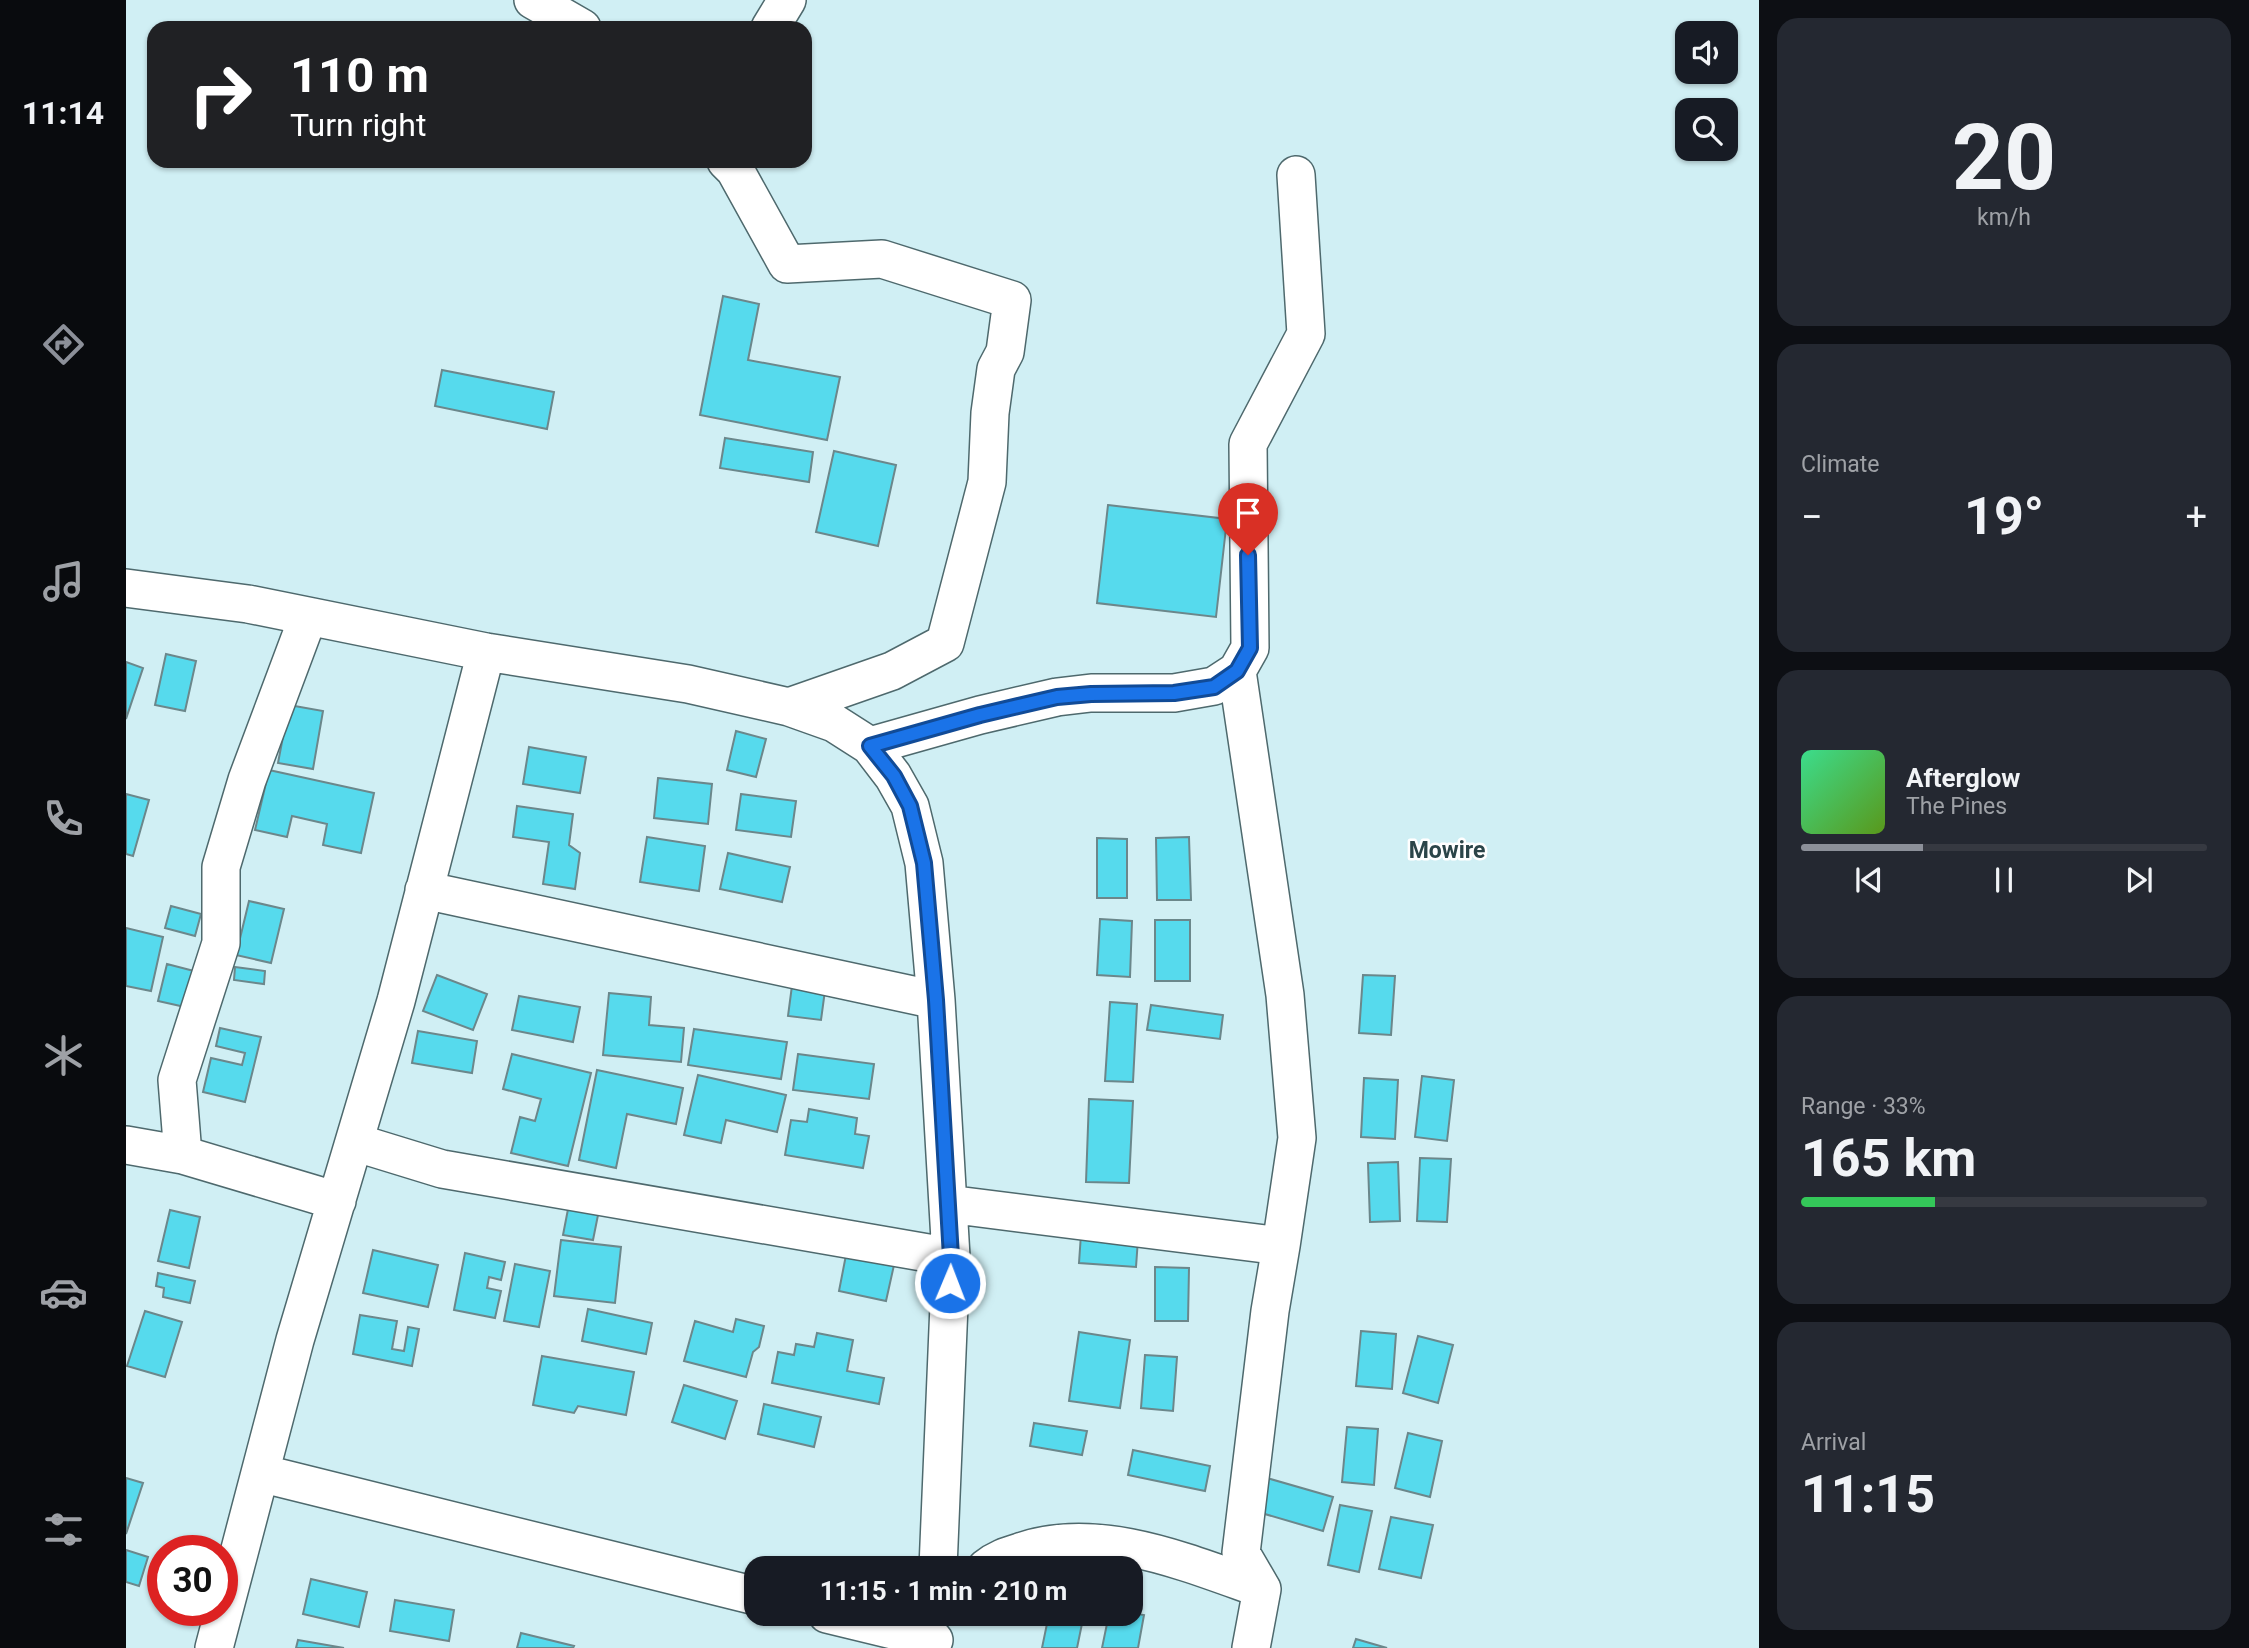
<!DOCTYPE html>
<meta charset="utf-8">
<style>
body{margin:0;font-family:Roboto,sans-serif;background:#242831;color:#f1f3f6;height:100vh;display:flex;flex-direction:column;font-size:26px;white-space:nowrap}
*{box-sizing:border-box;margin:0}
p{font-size:23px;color:#9ea1a6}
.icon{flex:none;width:38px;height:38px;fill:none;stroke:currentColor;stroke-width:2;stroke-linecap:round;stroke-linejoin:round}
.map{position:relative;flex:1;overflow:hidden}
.panel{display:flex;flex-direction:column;gap:18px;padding:18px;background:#0d0f14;width:490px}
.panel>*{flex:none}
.hud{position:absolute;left:21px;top:21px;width:665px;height:147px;border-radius:21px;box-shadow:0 2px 5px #0004;background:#202124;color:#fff;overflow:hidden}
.buttons{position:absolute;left:1549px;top:21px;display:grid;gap:14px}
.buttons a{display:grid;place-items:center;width:63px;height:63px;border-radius:14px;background:#171b24;box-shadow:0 2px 5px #0004;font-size:35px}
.speed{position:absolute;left:21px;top:1535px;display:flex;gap:14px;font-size:35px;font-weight:700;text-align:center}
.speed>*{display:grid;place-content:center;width:91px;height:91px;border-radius:50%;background:#171b24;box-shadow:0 2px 5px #0004;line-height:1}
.speed .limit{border:10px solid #d22;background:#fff;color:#111}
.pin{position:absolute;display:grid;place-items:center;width:60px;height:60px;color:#fff;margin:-72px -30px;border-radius:50% 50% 50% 0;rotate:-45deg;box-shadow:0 0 7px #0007}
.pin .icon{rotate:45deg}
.me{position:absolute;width:77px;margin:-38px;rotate:1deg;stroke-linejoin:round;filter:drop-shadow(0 0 5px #0008)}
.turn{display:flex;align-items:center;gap:24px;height:147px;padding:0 28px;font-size:32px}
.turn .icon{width:91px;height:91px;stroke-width:2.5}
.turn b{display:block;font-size:49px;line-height:60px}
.big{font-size:52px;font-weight:700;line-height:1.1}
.panel .tile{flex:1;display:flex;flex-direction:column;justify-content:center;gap:10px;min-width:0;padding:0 24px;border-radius:21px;background:#242831}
.panel .dial{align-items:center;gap:0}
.dial b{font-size:91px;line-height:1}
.song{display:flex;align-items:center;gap:21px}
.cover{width:84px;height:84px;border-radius:10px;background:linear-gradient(135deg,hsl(150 70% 55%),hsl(90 70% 35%))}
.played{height:7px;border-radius:4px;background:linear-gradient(90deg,#8c9099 30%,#363941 30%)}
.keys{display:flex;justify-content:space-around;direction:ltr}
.heat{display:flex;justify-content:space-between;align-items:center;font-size:38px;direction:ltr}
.charge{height:10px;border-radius:5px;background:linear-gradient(90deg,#34c759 33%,#363941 0)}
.trip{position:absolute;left:618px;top:1556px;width:399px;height:70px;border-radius:21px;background:#171b24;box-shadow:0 2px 5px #0004;font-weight:700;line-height:70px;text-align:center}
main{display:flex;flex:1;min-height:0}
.tab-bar{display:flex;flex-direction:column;width:126px;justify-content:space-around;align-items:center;background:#090b0e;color:#9ea1a6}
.tab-bar .icon{width:49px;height:49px}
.tab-bar .current{color:#8c9099}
.tab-bar b{font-size:32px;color:#f1f3f6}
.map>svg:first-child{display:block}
.building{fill:#56daed;stroke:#6b878b;stroke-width:2}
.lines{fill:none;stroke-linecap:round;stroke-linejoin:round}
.minor-casing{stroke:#4e696d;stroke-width:40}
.minor{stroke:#fff;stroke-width:37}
.route-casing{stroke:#114b97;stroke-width:18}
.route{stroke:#1a73e8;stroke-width:12}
.labels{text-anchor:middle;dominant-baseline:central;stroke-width:5;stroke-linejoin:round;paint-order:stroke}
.quarter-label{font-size:23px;font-weight:bold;fill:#2b4549;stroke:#fff}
</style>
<main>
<nav class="tab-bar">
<b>11:14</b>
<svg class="icon current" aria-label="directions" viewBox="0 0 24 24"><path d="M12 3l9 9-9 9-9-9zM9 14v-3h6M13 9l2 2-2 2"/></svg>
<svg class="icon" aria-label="music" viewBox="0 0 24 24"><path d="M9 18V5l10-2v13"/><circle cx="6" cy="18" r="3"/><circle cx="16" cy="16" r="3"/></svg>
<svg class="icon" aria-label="phone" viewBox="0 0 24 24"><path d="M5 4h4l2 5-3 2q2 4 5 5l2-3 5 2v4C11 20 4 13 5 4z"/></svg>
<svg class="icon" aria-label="climate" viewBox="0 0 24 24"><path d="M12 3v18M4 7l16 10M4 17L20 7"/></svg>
<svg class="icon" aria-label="car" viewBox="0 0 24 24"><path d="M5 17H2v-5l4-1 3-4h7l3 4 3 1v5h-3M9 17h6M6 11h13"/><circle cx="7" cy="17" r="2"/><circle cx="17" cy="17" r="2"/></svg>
<svg class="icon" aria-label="filters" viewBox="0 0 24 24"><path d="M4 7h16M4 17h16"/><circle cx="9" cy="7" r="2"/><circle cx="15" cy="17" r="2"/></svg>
</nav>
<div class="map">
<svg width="1633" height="1648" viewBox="0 0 1633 1648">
<rect width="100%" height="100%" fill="#d0eff4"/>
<!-- building -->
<path class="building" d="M 597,296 L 633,304 L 622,360 L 714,377 L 701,440 L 574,415 Z
M 316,370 L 428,392 L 421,429 L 309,406 Z
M 599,438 L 687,452 L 683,482 L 594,468 Z
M 708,451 L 770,465 L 752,546 L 690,532 Z
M 982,505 L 1101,519 L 1090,617 L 971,603 Z
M 40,654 L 70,661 L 59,711 L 29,705 Z
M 0,662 L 17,668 L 0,719 Z
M 163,705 L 197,711 L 187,769 L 152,763 Z
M 610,731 L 640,739 L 630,777 L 601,770 Z
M 403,747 L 460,757 L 454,793 L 397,784 Z
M 143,770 L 248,793 L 235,853 L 197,845 L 201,824 L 166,816 L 161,837 L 129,830 Z
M 532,778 L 586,784 L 582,824 L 528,818 Z
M 0,794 L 23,800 L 7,856 L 0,854 Z
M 615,794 L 670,801 L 665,837 L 610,830 Z
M 391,806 L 447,814 L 443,845 L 454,853 L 449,889 L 417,884 L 423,842 L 387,837 Z
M 521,837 L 579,846 L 573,891 L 514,882 Z
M 1063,837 L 1065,900 L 1031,900 L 1030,838 Z
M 971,838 L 1001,839 L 1001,898 L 971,898 Z
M 602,853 L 664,867 L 656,902 L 594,889 Z
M 123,901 L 158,909 L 145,963 L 110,955 Z
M 45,906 L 75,914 L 69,936 L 39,928 Z
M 974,919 L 1006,921 L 1004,977 L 971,975 Z
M 1029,920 L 1064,920 L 1064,981 L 1029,981 Z
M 0,928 L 37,937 L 25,991 L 0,986 Z
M 41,964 L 68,971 L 59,1007 L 32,1001 Z
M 109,967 L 139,971 L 138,984 L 108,980 Z
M 311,975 L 361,994 L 347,1030 L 297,1011 Z
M 1237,975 L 1269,976 L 1265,1035 L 1233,1033 Z
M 667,978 L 700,983 L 695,1020 L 662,1016 Z
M 483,993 L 525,997 L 523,1025 L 558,1028 L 555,1062 L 477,1055 Z
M 393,996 L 454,1007 L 447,1042 L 386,1030 Z
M 984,1002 L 1011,1004 L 1007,1082 L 979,1081 Z
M 1025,1005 L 1097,1015 L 1094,1039 L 1021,1030 Z
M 94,1028 L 135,1037 L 119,1102 L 77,1092 L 85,1058 L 116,1065 L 119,1053 L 90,1046 Z
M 568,1029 L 661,1042 L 655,1079 L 562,1065 Z
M 292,1031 L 351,1041 L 346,1073 L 286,1063 Z
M 386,1054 L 465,1073 L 442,1166 L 385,1153 L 394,1117 L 409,1121 L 415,1099 L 377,1089 Z
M 672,1054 L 748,1064 L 743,1099 L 667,1090 Z
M 471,1070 L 557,1088 L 550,1124 L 501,1114 L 490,1168 L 453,1160 Z
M 572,1075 L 660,1095 L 651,1132 L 600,1120 L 595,1143 L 558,1135 Z
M 1296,1076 L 1328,1080 L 1321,1141 L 1289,1137 Z
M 1238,1078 L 1272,1080 L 1269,1139 L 1235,1137 Z
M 963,1099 L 1007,1101 L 1003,1183 L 960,1182 Z
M 683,1109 L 731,1118 L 729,1134 L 743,1136 L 737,1168 L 659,1155 L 665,1120 L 681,1122 Z
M 1294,1158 L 1325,1159 L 1321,1222 L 1291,1221 Z
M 1272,1162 L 1274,1221 L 1244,1222 L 1242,1163 Z
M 443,1204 L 473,1210 L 467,1240 L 437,1235 Z
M 44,1210 L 74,1217 L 63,1268 L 32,1261 Z
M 955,1234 L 1012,1239 L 1010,1267 L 953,1263 Z
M 435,1240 L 495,1247 L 489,1303 L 428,1296 Z
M 247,1250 L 312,1265 L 302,1307 L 237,1293 Z
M 339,1253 L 379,1262 L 375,1280 L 363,1277 L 361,1288 L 375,1291 L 369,1318 L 328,1310 Z
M 720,1255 L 768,1265 L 760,1301 L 713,1291 Z
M 389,1264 L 424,1271 L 413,1327 L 378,1321 Z
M 1029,1267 L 1063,1268 L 1062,1321 L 1029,1321 Z
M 32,1273 L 69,1281 L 64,1303 L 37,1297 L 38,1288 L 30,1286 Z
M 462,1309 L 526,1323 L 520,1354 L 456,1341 Z
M 19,1311 L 56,1322 L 39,1377 L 1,1366 Z
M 234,1315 L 271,1321 L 266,1349 L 278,1351 L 282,1327 L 293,1329 L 286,1366 L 227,1354 Z
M 610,1319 L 638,1326 L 633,1347 L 627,1352 L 620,1377 L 558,1361 L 569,1321 L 607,1332 Z
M 1235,1331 L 1270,1334 L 1266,1389 L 1230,1386 Z
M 953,1332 L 1004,1340 L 994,1408 L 943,1401 Z
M 691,1333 L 727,1340 L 721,1371 L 758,1378 L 753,1404 L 646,1383 L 652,1352 L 668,1355 L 670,1344 L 688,1347 Z
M 1292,1336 L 1327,1345 L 1312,1403 L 1277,1393 Z
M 1019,1355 L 1051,1357 L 1047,1411 L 1015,1408 Z
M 416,1356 L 508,1372 L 500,1415 L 452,1406 L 448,1413 L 407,1405 Z
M 558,1385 L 611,1401 L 599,1439 L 546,1422 Z
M 638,1404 L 695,1417 L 688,1447 L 632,1434 Z
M 908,1423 L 961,1431 L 956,1455 L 904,1446 Z
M 1221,1427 L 1252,1429 L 1248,1485 L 1216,1482 Z
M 1282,1433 L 1316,1441 L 1304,1497 L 1269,1488 Z
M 1007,1450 L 1084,1466 L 1079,1491 L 1002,1475 Z
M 0,1478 L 17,1483 L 0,1534 Z
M 1141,1478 L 1207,1497 L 1197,1531 L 1132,1512 Z
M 1214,1505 L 1246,1511 L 1233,1572 L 1202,1565 Z
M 1265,1517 L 1307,1525 L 1295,1578 L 1253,1569 Z
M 0,1550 L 22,1557 L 13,1586 L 0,1582 Z
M 185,1579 L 241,1592 L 233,1627 L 177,1614 Z
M 269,1600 L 328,1610 L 323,1641 L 264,1631 Z
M 1004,1613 L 1018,1615 L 1012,1648 L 976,1648 L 983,1614 Z
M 923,1614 L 958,1614 L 951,1648 L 916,1648 Z
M 395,1633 L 448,1646 L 447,1648 L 391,1648 Z
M 1230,1639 L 1261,1648 L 1227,1648 Z
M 172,1640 L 218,1648 L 170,1648 Z"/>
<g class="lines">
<defs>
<path id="minor" d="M 407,0 L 456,28
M 644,28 L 661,0
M 600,161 L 609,170 L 661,264 L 756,259 L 886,300 L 879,352 L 870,369 L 864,413 L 861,482 L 819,643 L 766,671 L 663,707
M 0,588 L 122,604 L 360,652 L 562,684 L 663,707 L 708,723 L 744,746 L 767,776 L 784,806 L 798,863 L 810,1000 L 825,1257 L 812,1568
M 182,617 L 121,780 L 95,867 L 95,943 L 51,1080 L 57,1155 L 211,1201
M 1111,671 L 1159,995 L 1171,1138 L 1155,1246
M 744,746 L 854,715 L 931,697 L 965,693 L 1048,693 L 1088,686 L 1111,671 L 1124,648 L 1122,444 L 1180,334 L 1170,175
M 298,890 L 810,1000
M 228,1142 L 316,1169 L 825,1257
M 0,1145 L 57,1155
M 822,1204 L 1155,1246 L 1144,1311 L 1115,1553 L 1136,1589 L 1125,1648
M 134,1473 L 630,1596
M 860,1568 C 871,1559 881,1556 894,1552 C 971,1524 1062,1563 1136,1589
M 701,1614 L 808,1640
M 88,1648 L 169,1340 L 270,1001 L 360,652"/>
</defs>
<!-- minor casing -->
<use href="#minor" class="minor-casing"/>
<!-- minor -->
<use href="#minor" class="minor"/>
</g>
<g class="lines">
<defs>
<path id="route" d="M 824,1283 L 825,1257 L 810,1000 L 798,863 L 784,806 L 768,776 L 744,746 L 854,715 L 931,697 L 965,694 L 1048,693 L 1088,687 L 1111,671 L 1124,648 L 1122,555"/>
</defs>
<!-- route casing -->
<use href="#route" class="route-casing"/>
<!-- route -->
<use href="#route" class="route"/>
</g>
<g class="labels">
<!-- quarter labels -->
<g class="quarter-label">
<text x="1321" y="850">Mowire</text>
</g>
</g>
</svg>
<div class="buttons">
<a><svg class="icon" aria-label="sound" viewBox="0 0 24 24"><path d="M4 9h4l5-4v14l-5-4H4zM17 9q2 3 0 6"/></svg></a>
<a><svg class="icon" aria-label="search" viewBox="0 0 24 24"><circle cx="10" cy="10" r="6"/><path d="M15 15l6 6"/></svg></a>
</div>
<div class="speed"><div class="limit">30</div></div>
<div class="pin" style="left:1122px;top:555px;background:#d93025"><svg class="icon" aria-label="arrive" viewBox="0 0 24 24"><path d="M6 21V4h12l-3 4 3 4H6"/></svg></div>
<svg class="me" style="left:824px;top:1283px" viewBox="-20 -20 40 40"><circle r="17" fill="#1a73e8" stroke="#fff" stroke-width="3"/><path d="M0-11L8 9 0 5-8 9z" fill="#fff"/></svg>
<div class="trip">11:15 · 1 min · 210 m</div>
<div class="hud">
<div class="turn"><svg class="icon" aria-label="right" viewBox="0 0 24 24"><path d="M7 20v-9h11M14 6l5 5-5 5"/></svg><div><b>110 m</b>Turn right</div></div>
</div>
</div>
<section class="panel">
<div class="tile dial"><b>20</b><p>km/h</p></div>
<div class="tile"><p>Climate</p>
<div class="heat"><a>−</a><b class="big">19°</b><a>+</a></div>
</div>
<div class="tile">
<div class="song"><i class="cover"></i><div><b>Afterglow</b><p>The Pines</p></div></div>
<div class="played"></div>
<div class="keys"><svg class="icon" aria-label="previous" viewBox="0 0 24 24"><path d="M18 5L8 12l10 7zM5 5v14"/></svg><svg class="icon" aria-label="pause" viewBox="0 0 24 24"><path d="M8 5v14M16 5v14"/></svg><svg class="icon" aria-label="next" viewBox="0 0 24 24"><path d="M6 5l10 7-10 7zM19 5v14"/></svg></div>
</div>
<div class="tile"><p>Range · 33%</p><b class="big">165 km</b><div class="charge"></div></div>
<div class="tile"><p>Arrival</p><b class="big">11:15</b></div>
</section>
</main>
